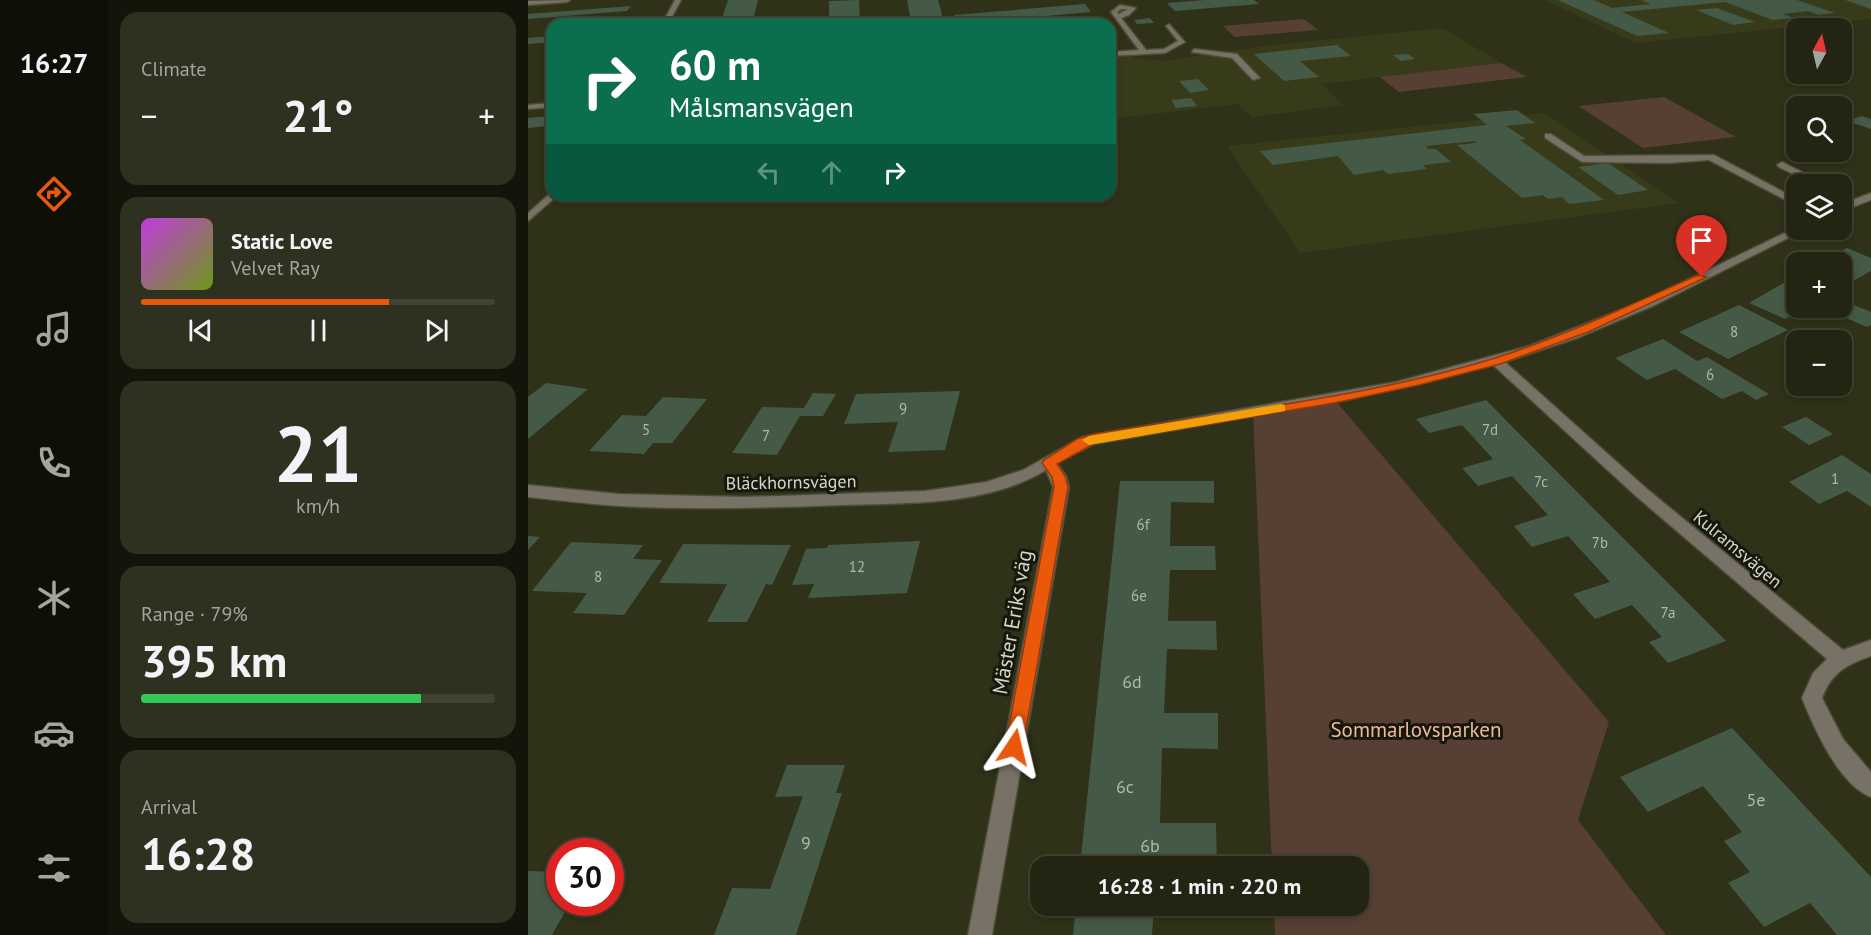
<!DOCTYPE html>
<meta charset="utf-8">
<style>
body{margin:0;font-family:"PT Sans",sans-serif;background:#2f3120;color:#f1f3f6;height:100vh;display:flex;flex-direction:column;font-size:22px;white-space:nowrap}
*{box-sizing:border-box;margin:0}
p{font-size:20px;color:#a3a59f}
.icon{flex:none;width:33px;height:33px;fill:none;stroke:currentColor;stroke-width:2;stroke-linecap:round;stroke-linejoin:round}
.map{position:relative;flex:1;overflow:hidden}
.drawer{display:flex;flex-direction:column;gap:12px;padding:12px;background:#13140a;width:420px}
.drawer>*{flex:none}
.top-card{position:absolute;left:18px;top:18px;width:570px;height:183px;border-radius:18px;box-shadow:0 3px 9px #0003,0 0 0 2px #404232;background:#0b6e4f;color:#fff;overflow:hidden}
.needle{width:39px;rotate:8deg}
.buttons{position:absolute;left:1258px;top:18px;display:grid;gap:12px}
.buttons a{display:grid;place-items:center;width:66px;height:66px;border-radius:12px;background:#232512;box-shadow:0 3px 9px #0003,0 0 0 2px #404232;font-size:30px}
.speed{position:absolute;left:18px;top:838px;display:flex;gap:12px;font-size:30px;font-weight:700;text-align:center}
.speed>*{display:grid;place-content:center;width:78px;height:78px;border-radius:50%;background:#232512;box-shadow:0 3px 9px #0003,0 0 0 2px #404232;line-height:1}
.speed .limit{border:9px solid #d22;background:#fff;color:#111}
.pin{position:absolute;display:grid;place-items:center;width:51px;height:51px;color:#fff;margin:-62px -26px;border-radius:50% 50% 50% 0;rotate:-45deg;box-shadow:0 0 6px #0007}
.pin .icon{rotate:45deg}
.me{position:absolute;width:66px;margin:-33px;rotate:10deg;stroke-linejoin:round;filter:drop-shadow(0 0 4px #0008)}
.turn{display:flex;align-items:center;gap:21px;height:126px;padding:0 24px;font-size:27px}
.turn .icon{width:78px;height:78px;stroke-width:2.5}
.turn b{display:block;font-size:42px;line-height:51px}
.lanes{display:flex;align-items:center;height:57px;padding:0 24px;background:#0003;justify-content:center;gap:30px;direction:ltr}
.lanes .off{opacity:.35}
.big{font-size:45px;font-weight:700;line-height:1.1}
.drawer .tile{flex:1;display:flex;flex-direction:column;justify-content:center;gap:9px;min-width:0;padding:0 21px;border-radius:18px;background:#2f3120}
.drawer .dial{align-items:center;gap:0}
.dial b{font-size:78px;line-height:1}
.song{display:flex;align-items:center;gap:18px}
.cover{width:72px;height:72px;border-radius:9px;background:linear-gradient(135deg,hsl(290 70% 55%),hsl(80 70% 35%))}
.played{height:6px;border-radius:3px;background:linear-gradient(90deg,#ea580c 70%,#404232 70%)}
.keys{display:flex;justify-content:space-around;direction:ltr}
.heat{display:flex;justify-content:space-between;align-items:center;font-size:33px;direction:ltr}
.charge{height:9px;border-radius:4px;background:linear-gradient(90deg,#34c759 79%,#404232 0)}
.trip{position:absolute;left:502px;top:856px;width:339px;height:60px;border-radius:18px;background:#232512;box-shadow:0 3px 9px #0003,0 0 0 2px #404232;font-weight:700;line-height:60px;text-align:center}
main{display:flex;flex:1;min-height:0}
.dock{display:flex;flex-direction:column;width:108px;justify-content:space-around;align-items:center;background:#0e0f07;color:#a3a59f}
.dock .icon{width:42px;height:42px}
.dock .active{color:#ea580c}
.dock b{font-size:27px;color:#f1f3f6}
.map>svg:first-child{display:block}
.built{fill:#383b1a}
.green{fill:#573f33}
.building{fill:#455a46}
.lines{fill:none;stroke-linecap:round;stroke-linejoin:round}
.minor-casing{stroke:#4a4c34;stroke-width:3}
.minor{fill:#777166;fill-rule:evenodd}
.route{fill:#ea580c;stroke:#983908;stroke-width:1.5}
.slow{fill:#f59e0b}
.labels{text-anchor:middle;dominant-baseline:central;stroke-width:6;stroke-linejoin:round;paint-order:stroke}
.number-label{font-size:15px;fill:#b1b8a8}
.street-label{font-size:18px;fill:#d5d8c8;stroke:#17180d}
.near-number-label{font-size:18px;fill:#b1b8a8}
.near-street-label{font-size:21px;fill:#d5d8c8;stroke:#17180d}
.near-park-label{font-size:21px;fill:#f0b89b;stroke:#17180d}
</style>
<main>
<nav class="dock">
<b>16:27</b>
<svg class="icon active" aria-label="directions" viewBox="0 0 24 24"><path d="M12 3l9 9-9 9-9-9zM9 14v-3h6M13 9l2 2-2 2"/></svg>
<svg class="icon" aria-label="music" viewBox="0 0 24 24"><path d="M9 18V5l10-2v13"/><circle cx="6" cy="18" r="3"/><circle cx="16" cy="16" r="3"/></svg>
<svg class="icon" aria-label="phone" viewBox="0 0 24 24"><path d="M5 4h4l2 5-3 2q2 4 5 5l2-3 5 2v4C11 20 4 13 5 4z"/></svg>
<svg class="icon" aria-label="climate" viewBox="0 0 24 24"><path d="M12 3v18M4 7l16 10M4 17L20 7"/></svg>
<svg class="icon" aria-label="car" viewBox="0 0 24 24"><path d="M5 17H2v-5l4-1 3-4h7l3 4 3 1v5h-3M9 17h6M6 11h13"/><circle cx="7" cy="17" r="2"/><circle cx="17" cy="17" r="2"/></svg>
<svg class="icon" aria-label="filters" viewBox="0 0 24 24"><path d="M4 7h16M4 17h16"/><circle cx="9" cy="7" r="2"/><circle cx="15" cy="17" r="2"/></svg>
</nav>
<section class="drawer">
<div class="tile"><p>Climate</p>
<div class="heat"><a>−</a><b class="big">21°</b><a>+</a></div>
</div>
<div class="tile">
<div class="song"><i class="cover"></i><div><b>Static Love</b><p>Velvet Ray</p></div></div>
<div class="played"></div>
<div class="keys"><svg class="icon" aria-label="previous" viewBox="0 0 24 24"><path d="M18 5L8 12l10 7zM5 5v14"/></svg><svg class="icon" aria-label="pause" viewBox="0 0 24 24"><path d="M8 5v14M16 5v14"/></svg><svg class="icon" aria-label="next" viewBox="0 0 24 24"><path d="M6 5l10 7-10 7zM19 5v14"/></svg></div>
</div>
<div class="tile dial"><b>21</b><p>km/h</p></div>
<div class="tile"><p>Range · 79%</p><b class="big">395 km</b><div class="charge"></div></div>
<div class="tile"><p>Arrival</p><b class="big">16:28</b></div>
</section>
<div class="map">
<svg width="1343" height="935" viewBox="0 0 1343 935">
<rect width="100%" height="100%" fill="#2f3118"/>
<!-- built -->
<path class="built" d="M 1016,0 L 1343,0 L 1343,19 L 1108,43 Z
M 915,28 L 973,63 L 794,84 L 815,105 L 724,117 L 710,104 L 582,119 L 582,57 L 594,56 L 634,61 L 744,45 Z
M 1017,113 L 1151,203 L 772,253 L 699,146 Z"/>
<!-- green -->
<path class="green" d="M 776,19 L 790,30 L 707,37 L 695,26 Z
M 973,63 L 999,77 L 871,92 L 852,77 Z
M 1136,97 L 1208,137 L 1115,148 L 1050,106 Z
M 806,399 L 1081,722 L 1050,820 L 1138,935 L 747,935 L 746,906 L 831,906 L 831,867 L 744,867 L 725,413 Z"/>
<!-- building -->
<path class="building" d="M 200,0 L 230,0 L 224,24 L 192,24 Z
M 331,0 L 332,24 L 301,24 L 301,1 Z
M 379,0 L 410,0 L 415,18 L 383,21 Z
M 677,0 L 726,0 L 731,4 L 647,11 L 639,3 Z
M 1030,0 L 1066,0 L 1084,8 L 1123,4 L 1113,0 L 1269,0 L 1307,13 L 1290,15 L 1280,11 L 1254,14 L 1266,18 L 1245,20 L 1197,2 L 1094,12 L 1141,33 L 1109,36 Z
M 1317,0 L 1343,0 L 1343,9 Z
M 557,4 L 563,12 L 430,24 L 426,15 Z
M 103,6 L 99,11 L 0,19 L 0,14 Z
M 1189,8 L 1227,22 L 1205,25 L 1168,10 Z
M 622,18 L 626,23 L 609,24 L 606,20 Z
M 24,36 L 24,42 L 0,44 L 0,38 Z
M 809,45 L 823,56 L 772,61 L 791,77 L 756,81 L 726,54 Z
M 880,54 L 887,59 L 873,61 L 865,55 Z
M 670,79 L 681,90 L 662,93 L 651,81 Z
M 663,98 L 669,106 L 648,108 L 643,100 Z
M 989,110 L 1007,123 L 978,126 L 998,139 L 992,140 L 1076,200 L 1041,204 L 1034,197 L 1020,199 L 1015,195 L 994,198 L 929,145 L 948,143 L 947,141 L 898,146 L 900,149 L 908,149 L 923,162 L 895,165 L 899,169 L 860,174 L 855,170 L 826,175 L 810,156 L 745,165 L 732,151 L 959,125 L 946,114 Z
M 24,116 L 20,126 L 0,128 L 0,118 Z
M 1334,116 L 1343,119 L 1343,129 L 1319,121 Z
M 1080,163 L 1120,190 L 1090,195 L 1050,167 Z
M 1319,248 L 1343,258 L 1343,271 L 1323,282 L 1314,278 L 1314,262 L 1292,262 Z
M 1264,278 L 1269,280 L 1269,308 L 1277,308 L 1257,319 L 1221,303 Z
M 1314,300 L 1343,312 L 1343,325 L 1339,327 L 1295,308 L 1314,308 Z
M 1211,305 L 1260,330 L 1200,359 L 1151,332 Z
M 1135,339 L 1169,361 L 1179,357 L 1241,394 L 1228,400 L 1214,391 L 1194,399 L 1147,369 L 1119,380 L 1087,358 Z
M 18,383 L 60,389 L 0,439 L 0,397 Z
M 432,391 L 417,450 L 360,452 L 370,422 L 316,424 L 328,394 Z
M 285,393 L 308,394 L 295,416 L 272,416 L 249,455 L 204,453 L 234,407 L 276,408 Z
M 135,397 L 179,399 L 144,443 L 125,443 L 116,454 L 61,451 L 94,415 L 118,416 Z
M 958,400 L 1060,503 L 1198,641 L 1140,663 L 1121,642 L 1134,637 L 1104,605 L 1067,619 L 1045,594 L 1082,582 L 1040,536 L 1004,547 L 986,526 L 1020,515 L 984,476 L 950,486 L 934,468 L 965,459 L 934,425 L 901,433 L 888,419 Z
M 1278,417 L 1305,434 L 1281,445 L 1254,427 Z
M 1314,455 L 1343,474 L 1343,507 L 1319,491 L 1291,504 L 1261,482 Z
M 592,481 L 686,481 L 686,503 L 643,502 L 642,546 L 687,546 L 688,570 L 642,570 L 640,621 L 688,621 L 689,650 L 639,649 L 636,713 L 690,713 L 690,749 L 634,748 L 632,823 L 688,823 L 689,867 L 552,867 Z
M 0,536 L 12,537 L 0,550 Z
M 392,541 L 379,593 L 280,598 L 286,584 L 264,585 L 278,549 L 299,548 L 300,545 Z
M 43,542 L 115,545 L 105,559 L 134,560 L 96,615 L 45,613 L 59,593 L 4,591 Z
M 155,544 L 263,545 L 244,585 L 238,584 L 219,622 L 179,622 L 199,584 L 131,583 Z
M 1204,728 L 1343,877 L 1343,935 L 1309,935 L 1282,903 L 1236,927 L 1200,883 L 1222,872 L 1196,841 L 1214,832 L 1175,786 L 1120,812 L 1092,777 Z
M 259,765 L 317,765 L 308,793 L 314,793 L 268,935 L 186,935 L 204,888 L 242,889 L 275,796 L 247,797 Z
M 0,871 L 32,872 L 32,903 L 42,903 L 24,935 L 0,935 Z
M 548,906 L 626,906 L 624,935 L 545,935 Z"/>
<g class="lines">
<defs>
<path id="minor" d="M 42,0 L 39,2 L 0,5 L 0,1 Z
M 147,0 L 153,0 L 140,24 L 134,24 Z
M 592,5 L 608,8 L 601,15 L 593,18 L 618,50 L 636,49 L 650,41 L 638,26 L 641,24 L 657,42 L 637,53 L 582,56 L 582,52 L 611,50 L 583,12 ZM 593,9 L 600,9 L 591,14 L 589,12 Z
M 666,49 L 709,54 L 732,78 L 725,80 L 704,58 L 664,52 Z
M 24,103 L 24,107 L 0,109 L 0,105 Z
M 1017,134 L 1023,134 L 1056,156 L 1186,155 L 1269,199 L 1269,206 L 1181,160 L 1140,163 L 1054,162 L 1017,138 Z
M 1254,162 L 1294,182 L 1296,184 L 1285,184 L 1251,167 L 1249,165 Z
M 24,192 L 24,195 L 30,195 L 0,221 L 0,213 Z
M 1343,193 L 1343,200 L 1314,211 L 1314,204 Z
M 1269,227 L 1269,230 L 1276,230 L 1127,305 L 1049,338 L 977,362 L 1119,489 L 1315,650 L 1343,640 L 1343,656 C 1318,665 1304,672 1294,698 L 1315,739 L 1343,772 L 1343,797 C 1311,785 1286,728 1274,698 L 1285,673 L 1299,659 L 1109,497 L 965,365 L 818,400 L 566,444 L 529,463 L 538,476 L 541,487 L 464,935 L 440,935 L 525,487 L 518,470 C 459,506 381,503 314,505 C 240,508 165,510 91,506 C 60,504 30,500 0,497 L 0,485 L 91,494 L 217,497 L 397,491 L 458,482 L 495,470 L 554,437 L 868,382 L 1001,346 L 1118,300 Z"/>
</defs>
<!-- minor casing -->
<use href="#minor" class="minor-casing"/>
<!-- minor -->
<use href="#minor" class="minor"/>
</g>
<!-- route -->
<path class="route" d="M 1170,275 L 1179,277 L 1060,332 L 972,364 L 891,385 L 806,403 L 567,443 L 529,464 L 537,476 L 540,487 L 495,747 L 493,753 L 486,755 L 480,753 L 477,747 L 526,487 L 524,477 L 514,463 L 516,460 L 549,439 L 566,434 C 698,412 835,398 964,359 C 1035,337 1102,305 1170,275 Z"/>
<!-- slow -->
<path class="slow" d="M 753,404 L 757,405 L 757,411 L 561,445 L 554,440 L 561,436 Z"/>
<g class="labels">
<!-- number labels -->
<g class="number-label">
<text x="1206" y="331">8</text>
<text x="1182" y="374">6</text>
<text x="375" y="408">9</text>
<text x="118" y="429">5</text>
<text x="962" y="429">7d</text>
<text x="238" y="435">7</text>
<text x="1307" y="478">1</text>
<text x="1013" y="481">7c</text>
<text x="615" y="524">6f</text>
<text x="1072" y="542">7b</text>
<text x="329" y="566">12</text>
<text x="70" y="576">8</text>
<text x="611" y="595">6e</text>
<text x="1140" y="612">7a</text>
</g>
<!-- street labels -->
<g class="street-label">
<text transform="translate(263 482) rotate(-1)">Bläckhornsvägen</text>
<text transform="translate(1210 549) rotate(40)">Kulramsvägen</text>
</g>
<!-- near-number labels -->
<g class="near-number-label">
<text x="604" y="681">6d</text>
<text x="597" y="786">6c</text>
<text x="1228" y="799">5e</text>
<text x="278" y="842">9</text>
<text x="622" y="845">6b</text>
</g>
<!-- near-street labels -->
<g class="near-street-label">
<text transform="translate(484 622) rotate(-80)">Mäster Eriks väg</text>
</g>
<!-- near-park labels -->
<g class="near-park-label">
<text x="888" y="729">Sommarlovsparken</text>
</g>
</g>
</svg>
<div class="buttons">
<a><svg class="needle" viewBox="-14 -14 28 28"><path d="M0-13l5 13h-10z" fill="#e53935"/><path d="M0 13l5-13h-10z" fill="#a3a59f"/></svg></a>
<a><svg class="icon" aria-label="search" viewBox="0 0 24 24"><circle cx="10" cy="10" r="6"/><path d="M15 15l6 6"/></svg></a>
<a><svg class="icon" aria-label="layers" viewBox="0 0 24 24"><path d="M12 4l9 5-9 5-9-5zM3 14l9 5 9-5"/></svg></a>
<a>+</a>
<a>−</a>
</div>
<div class="speed"><div class="limit">30</div></div>
<div class="pin" style="left:1174px;top:277px;background:#d93025"><svg class="icon" aria-label="arrive" viewBox="0 0 24 24"><path d="M6 21V4h12l-3 4 3 4H6"/></svg></div>
<svg class="me" style="left:486px;top:747px" viewBox="-20 -20 40 40"><path d="M0-17L14 15 0 8-14 15z" fill="#ea580c" stroke="#fff" stroke-width="4"/></svg>
<div class="trip">16:28 · 1 min · 220 m</div>
<div class="top-card">
<div class="turn"><svg class="icon" aria-label="right" viewBox="0 0 24 24"><path d="M7 20v-9h11M14 6l5 5-5 5"/></svg><div><b>60 m</b>Målsmansvägen</div></div>
<div class="lanes"><svg class="icon off" aria-label="left" viewBox="0 0 24 24"><path d="M17 20v-9H6M10 6l-5 5 5 5"/></svg><svg class="icon off" aria-label="ahead" viewBox="0 0 24 24"><path d="M12 20V5M6 11l6-6 6 6"/></svg><svg class="icon" aria-label="right" viewBox="0 0 24 24"><path d="M7 20v-9h11M14 6l5 5-5 5"/></svg></div>
</div>
</div>
</main>
